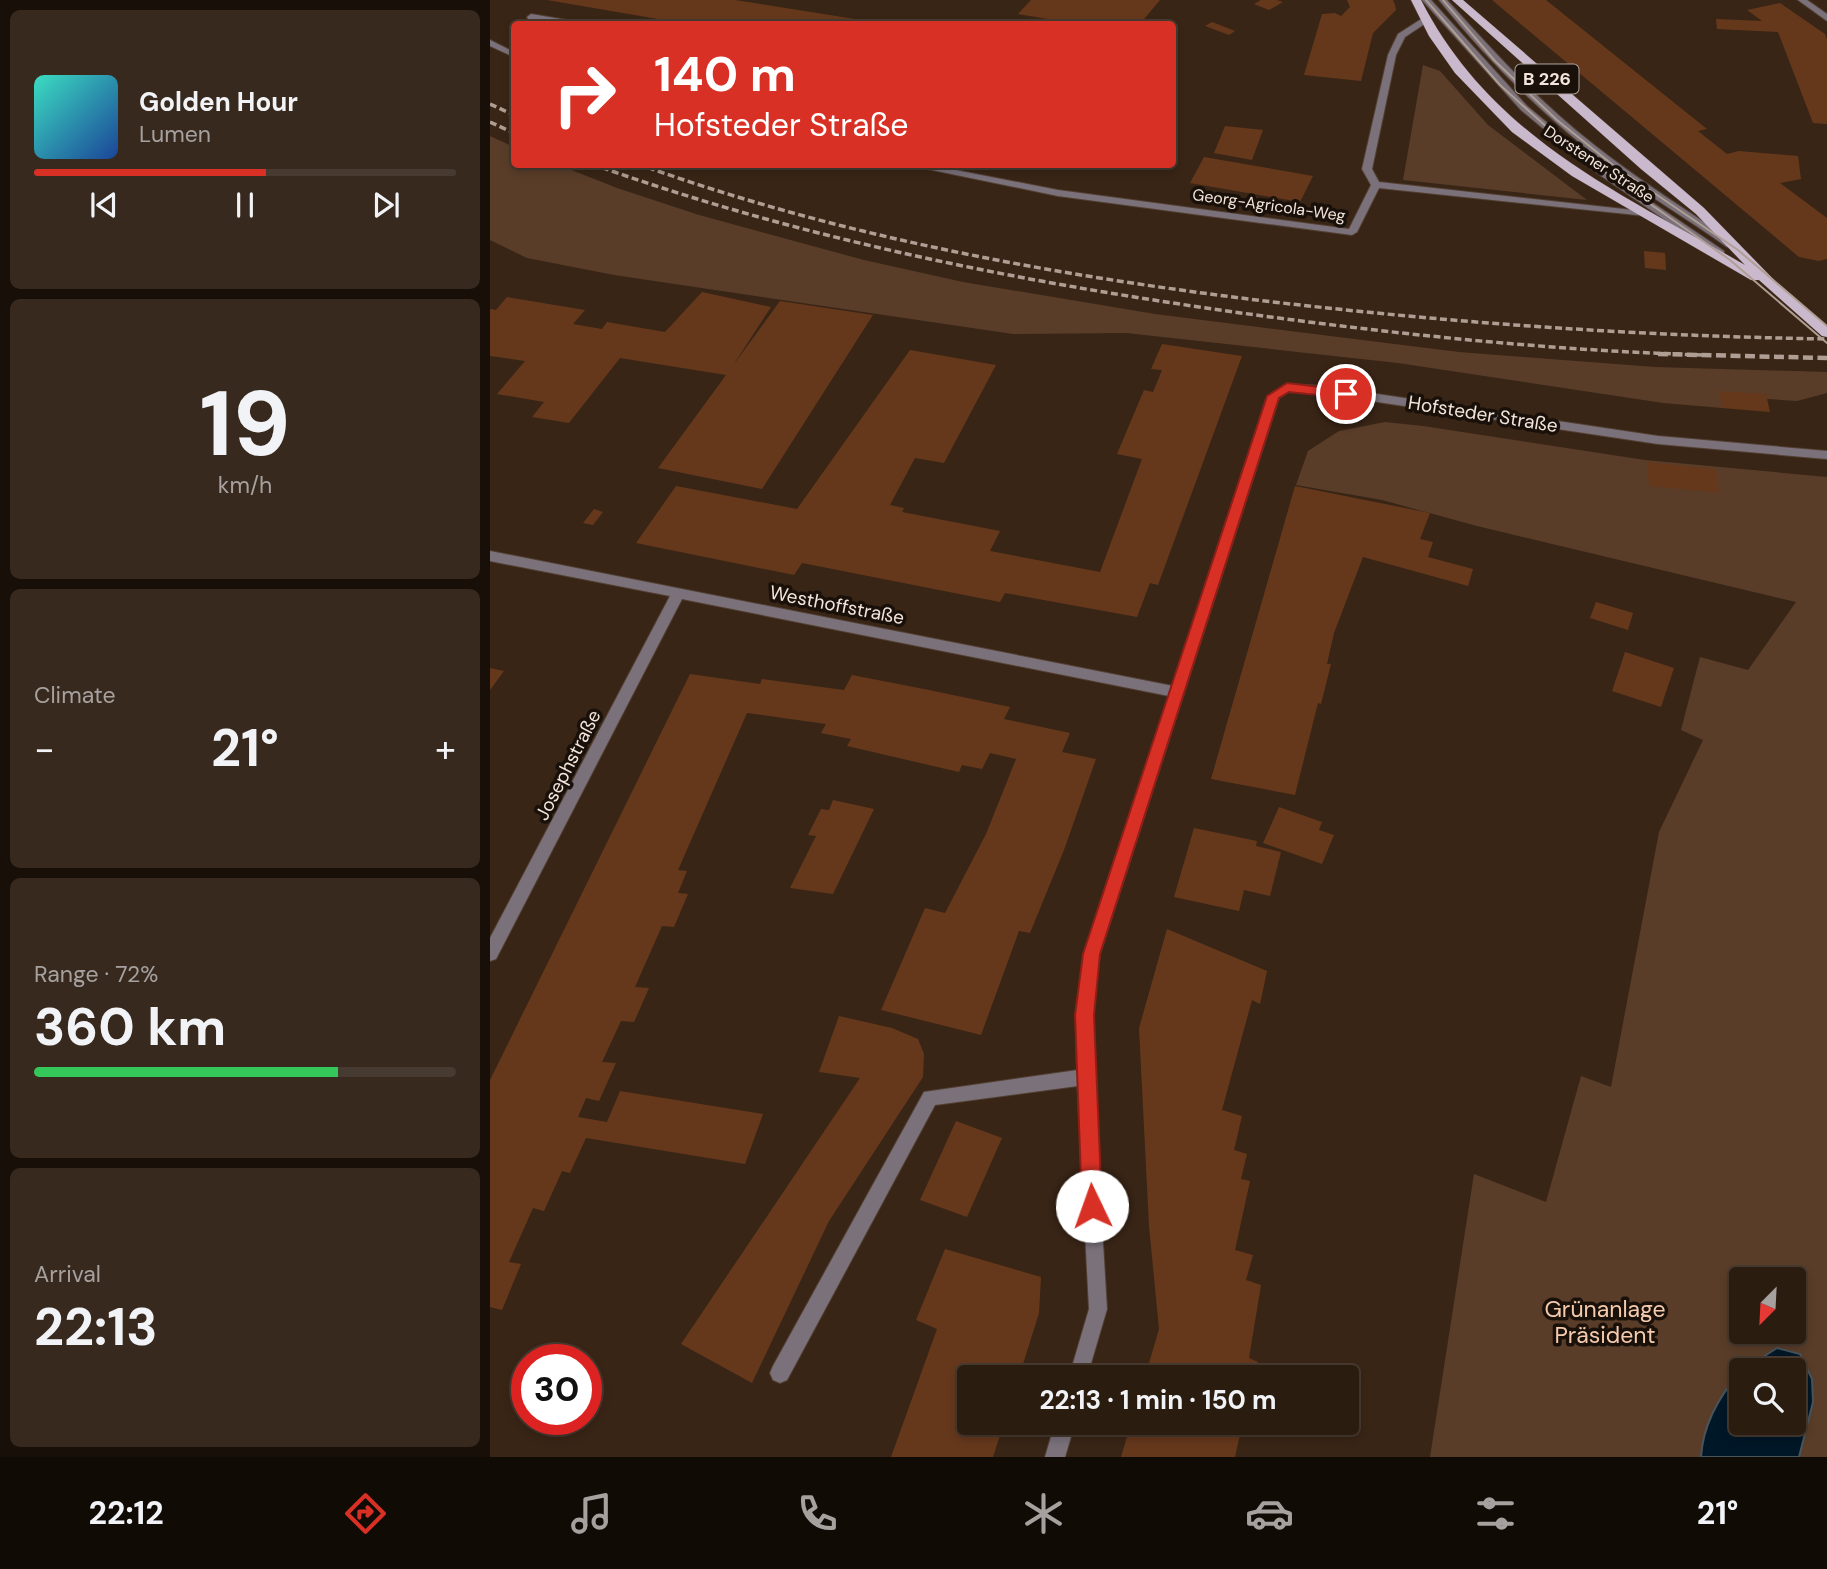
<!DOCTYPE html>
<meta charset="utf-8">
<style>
body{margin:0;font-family:"DM Sans",sans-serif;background:#37291e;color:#f1f3f6;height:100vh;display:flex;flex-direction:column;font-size:26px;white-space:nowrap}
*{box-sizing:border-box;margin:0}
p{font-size:23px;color:#a6a19f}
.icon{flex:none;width:38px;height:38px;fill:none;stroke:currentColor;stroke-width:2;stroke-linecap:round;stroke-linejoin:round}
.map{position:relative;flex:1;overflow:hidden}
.drawer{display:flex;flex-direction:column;gap:10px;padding:10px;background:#180f09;width:490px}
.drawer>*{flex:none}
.top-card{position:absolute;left:21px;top:21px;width:665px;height:147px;border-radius:7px;box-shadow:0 4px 10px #0003,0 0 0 2px #473a30;background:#d93025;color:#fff;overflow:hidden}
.needle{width:46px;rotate:204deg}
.tools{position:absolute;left:1239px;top:1267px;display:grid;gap:14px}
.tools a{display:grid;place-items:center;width:77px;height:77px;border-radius:7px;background:#2b1c10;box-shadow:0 4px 10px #0003,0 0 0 2px #473a30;font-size:35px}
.speed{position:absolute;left:21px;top:1344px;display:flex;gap:14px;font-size:35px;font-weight:700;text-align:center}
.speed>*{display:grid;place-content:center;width:91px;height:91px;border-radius:50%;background:#2b1c10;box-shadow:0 4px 10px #0003,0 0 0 2px #473a30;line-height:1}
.speed .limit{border:10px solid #d22;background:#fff;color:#111}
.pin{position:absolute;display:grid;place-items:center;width:60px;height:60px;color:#fff;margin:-30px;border:4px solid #fff;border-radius:50%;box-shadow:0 2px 7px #0007}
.me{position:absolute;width:77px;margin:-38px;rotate:357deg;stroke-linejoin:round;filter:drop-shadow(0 0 5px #0008)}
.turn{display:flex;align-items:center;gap:24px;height:147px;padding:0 28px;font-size:32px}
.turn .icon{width:91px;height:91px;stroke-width:2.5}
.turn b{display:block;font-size:49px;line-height:60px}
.big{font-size:52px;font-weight:700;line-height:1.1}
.drawer .card{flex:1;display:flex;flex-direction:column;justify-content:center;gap:10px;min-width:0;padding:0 24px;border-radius:10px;background:#37291e}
.drawer .dial{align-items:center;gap:0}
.dial b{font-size:91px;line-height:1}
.song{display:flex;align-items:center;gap:21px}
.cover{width:84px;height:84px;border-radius:10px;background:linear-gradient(135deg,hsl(170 70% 55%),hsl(220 70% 35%))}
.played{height:7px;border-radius:4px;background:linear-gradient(90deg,#d93025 55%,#473a30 55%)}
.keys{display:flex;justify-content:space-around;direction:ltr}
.heat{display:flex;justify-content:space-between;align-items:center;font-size:38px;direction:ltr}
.charge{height:10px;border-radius:5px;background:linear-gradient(90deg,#34c759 72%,#473a30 0)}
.trip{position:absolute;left:467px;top:1365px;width:402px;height:70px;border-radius:7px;background:#2b1c10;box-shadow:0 4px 10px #0003,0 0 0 2px #473a30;font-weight:700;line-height:70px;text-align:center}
.tab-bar{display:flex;height:112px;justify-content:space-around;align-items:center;background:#110b06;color:#a6a19f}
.tab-bar .icon{width:49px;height:49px}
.tab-bar .active{color:#d93025}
.tab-bar b{font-size:32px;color:#f1f3f6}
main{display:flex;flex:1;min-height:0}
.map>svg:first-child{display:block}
.green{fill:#593d29;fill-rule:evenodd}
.water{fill:#001727;stroke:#49555d;stroke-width:2}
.building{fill:#65381c}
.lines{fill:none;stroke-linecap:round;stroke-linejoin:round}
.lane-casing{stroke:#534032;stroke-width:2}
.street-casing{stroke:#534032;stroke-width:2}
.primary-casing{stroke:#534032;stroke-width:1}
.lane{fill:#7a717b;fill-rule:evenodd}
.street{fill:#7a717b;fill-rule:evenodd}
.primary{fill:#cab9cd;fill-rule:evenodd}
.tram{stroke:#af9e93;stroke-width:2}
.rail-far1{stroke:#af9e93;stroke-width:3.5;stroke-dasharray:7 3.5;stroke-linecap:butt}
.rail{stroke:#af9e93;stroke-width:4.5;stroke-dasharray:10 4.5;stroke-linecap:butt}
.route{fill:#d93025;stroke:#8d1f18;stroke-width:2}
.labels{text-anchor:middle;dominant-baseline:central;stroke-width:7;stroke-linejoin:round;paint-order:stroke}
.far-street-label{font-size:16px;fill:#f3e5dc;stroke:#19100a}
.shield{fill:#19100a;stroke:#b2a59d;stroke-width:2}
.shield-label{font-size:18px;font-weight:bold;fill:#f3e5dc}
.street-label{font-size:19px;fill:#f3e5dc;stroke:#19100a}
.near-park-label{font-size:23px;fill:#f6cbad;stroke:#19100a}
</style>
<main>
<section class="drawer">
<div class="card">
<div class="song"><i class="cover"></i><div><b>Golden Hour</b><p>Lumen</p></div></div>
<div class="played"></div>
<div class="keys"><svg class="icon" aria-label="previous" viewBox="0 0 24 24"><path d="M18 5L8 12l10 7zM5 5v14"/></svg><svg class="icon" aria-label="pause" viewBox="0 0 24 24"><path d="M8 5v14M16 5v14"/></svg><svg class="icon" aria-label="next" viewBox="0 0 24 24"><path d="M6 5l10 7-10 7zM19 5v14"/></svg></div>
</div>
<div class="card dial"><b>19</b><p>km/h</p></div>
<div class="card"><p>Climate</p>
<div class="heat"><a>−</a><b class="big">21°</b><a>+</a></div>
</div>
<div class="card"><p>Range · 72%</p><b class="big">360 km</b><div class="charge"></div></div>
<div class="card"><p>Arrival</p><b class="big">22:13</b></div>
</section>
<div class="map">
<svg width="1337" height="1457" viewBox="0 0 1337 1457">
<rect width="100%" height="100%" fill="#392516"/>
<!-- green -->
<path class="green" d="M 933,65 L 950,71 L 998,125 L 1097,200 L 913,180 Z
M 0,136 L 24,147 L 24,164 L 69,165 L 127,188 L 209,215 L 374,260 L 473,282 L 665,314 L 969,352 L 1165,367 L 1337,372 L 1337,393 L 1307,401 L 1277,399 L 1232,408 L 1173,403 L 908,363 L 636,333 L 523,334 L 124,275 L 37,258 L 0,240 Z
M 895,422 L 933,426 L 1155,460 L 1337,477 L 1337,1457 L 1309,1457 L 1323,1402 L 1322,1379 L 1287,1348 C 1276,1356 1259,1363 1250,1372 C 1228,1394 1213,1426 1211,1457 L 940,1457 L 984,1174 L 1056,1202 L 1091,1076 L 1121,1087 L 1169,832 L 1213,740 L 1191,730 L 1210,657 L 1258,670 L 1306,602 L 987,526 L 892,500 L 806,485 L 818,451 L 849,431 ZM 1251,1279 L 1304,1279 L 1304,1332 L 1251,1332 Z"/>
<!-- water -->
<path class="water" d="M 1287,1348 L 1310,1354 L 1322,1379 L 1323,1402 L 1309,1457 L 1211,1457 C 1213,1424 1229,1396 1251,1371 L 1251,1423 L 1304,1423 L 1304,1370 L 1253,1370 Z"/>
<!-- building -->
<path class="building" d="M 57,0 L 245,0 L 390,23 L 197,24 Z
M 541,0 L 670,0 L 650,24 L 586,24 L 528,14 Z
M 771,0 L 787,0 L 793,2 L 779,10 L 764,4 Z
M 857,0 L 903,0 L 905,5 L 906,10 L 883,33 L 871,81 L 814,75 L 832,14 L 845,13 L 851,16 L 860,7 Z
M 1002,0 L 1056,0 L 1217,129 L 1208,131 L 1237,154 L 1249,151 L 1308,156 L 1311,179 L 1290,183 L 1337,218 L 1337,259 L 1329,261 L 1309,257 Z
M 1290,3 L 1335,34 L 1337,39 L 1337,124 L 1323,123 L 1288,32 L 1227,29 L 1226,19 L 1272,21 L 1257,10 Z
M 722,22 L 745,31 L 739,35 L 715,26 Z
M 735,126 L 773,130 L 762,160 L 724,153 Z
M 714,157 L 823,176 L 810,202 L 700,183 Z
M 1154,251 L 1175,253 L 1176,270 L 1155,268 Z
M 212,292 L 281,307 L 242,367 L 290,301 L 383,315 L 272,489 L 168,468 L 236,375 L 130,358 L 79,423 L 42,417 L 54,402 L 7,394 L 35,361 L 0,356 L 0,309 L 6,310 L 17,297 L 95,310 L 83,324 L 112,329 L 117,322 L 175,332 Z
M 672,344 L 752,356 L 668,585 L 660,583 L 647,617 L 515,593 L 510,602 L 312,563 L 304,575 L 146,543 L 186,486 L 307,509 L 420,350 L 506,365 L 454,463 L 425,458 L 400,505 L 414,508 L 412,512 L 510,531 L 500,551 L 610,572 L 652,459 L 627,454 L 654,390 L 663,392 L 672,370 L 661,369 Z
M 1229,391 L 1276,394 L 1280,412 L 1232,408 Z
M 1157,462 L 1226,469 L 1229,493 L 1159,486 Z
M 805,486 L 940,513 L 930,539 L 943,542 L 938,557 L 983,569 L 978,586 L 873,557 L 844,633 L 837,664 L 841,664 L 831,704 L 828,703 L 805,795 L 721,779 Z
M 104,509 L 113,512 L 103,525 L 93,523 Z
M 1106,602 L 1143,613 L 1138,630 L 1100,618 Z
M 1135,652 L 1184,668 L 1171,707 L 1122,691 Z
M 0,668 L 14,671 L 0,690 Z
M 200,674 L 270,684 L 272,679 L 354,690 L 362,675 L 439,690 L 520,707 L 514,719 L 580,733 L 572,752 L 606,759 L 574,850 L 540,933 L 529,931 L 491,1035 L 391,1010 L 435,908 L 455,913 L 496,834 L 526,759 L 500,753 L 492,769 L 472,765 L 469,772 L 357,746 L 361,739 L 331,733 L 336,724 L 257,713 L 188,870 L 197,871 L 188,893 L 198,894 L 184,927 L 172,926 L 145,987 L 159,988 L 144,1022 L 131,1021 L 112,1062 L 126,1063 L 109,1101 L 96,1098 L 88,1117 L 117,1122 L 130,1091 L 273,1114 L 255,1164 L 96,1138 L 80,1173 L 72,1171 L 54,1211 L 43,1208 L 19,1262 L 31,1264 L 12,1310 L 0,1307 L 0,1080 Z
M 343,800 L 384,809 L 343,894 L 300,888 L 326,836 L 318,835 L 331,809 L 339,810 Z
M 789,807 L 832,822 L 829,830 L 844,835 L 832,864 L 773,843 Z
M 704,828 L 767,841 L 766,846 L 791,852 L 780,896 L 754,890 L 749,911 L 684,897 Z
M 677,929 L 777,971 L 770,1004 L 762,1000 L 732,1110 L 752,1116 L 744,1150 L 757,1154 L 751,1179 L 760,1181 L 745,1250 L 763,1255 L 756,1280 L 771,1285 L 759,1358 L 768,1362 L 764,1377 L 655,1377 L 669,1329 L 659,1226 L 649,1028 Z
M 349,1016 L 402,1028 L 428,1039 L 434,1054 L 433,1077 L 339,1221 L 262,1383 L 191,1344 L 370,1078 L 329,1072 Z
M 466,1121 L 512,1138 L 477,1217 L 430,1200 Z
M 455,1249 L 551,1277 L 549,1313 L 529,1377 L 480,1377 L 480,1423 L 514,1423 L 503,1457 L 401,1457 L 447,1329 L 426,1320 Z
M 641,1423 L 768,1423 L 765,1434 L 751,1430 L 745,1457 L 631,1457 Z"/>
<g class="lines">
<defs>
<path id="lane" d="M 932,0 L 941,0 L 1037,106 L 1110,167 L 1234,251 L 1234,255 L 1226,255 L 1104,171 L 1031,110 Z
M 949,0 L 957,0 C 1003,51 1049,102 1103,144 C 1148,180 1197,210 1245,243 L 1245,247 L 1237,247 C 1198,219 1156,195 1118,165 C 1056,118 998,61 949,0 Z
M 41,14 L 83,21 L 87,24 L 71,24 L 38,19 L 37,17 Z
M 595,1069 L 601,1071 L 603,1077 L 601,1083 L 595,1085 L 445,1105 L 297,1380 L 290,1383 L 283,1380 L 280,1373 L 283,1366 L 434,1092 Z"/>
<path id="street" d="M 1308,0 L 1317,0 L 1337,14 L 1337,21 Z
M 936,16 L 940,19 L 939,21 L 915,37 L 906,55 L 882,169 L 889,182 L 1152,211 L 1156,212 L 1156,216 L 889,188 L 867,232 L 862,235 L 568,196 L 413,164 L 435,164 L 568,190 L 859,229 L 881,185 L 872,169 L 898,55 L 908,34 Z
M 0,40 L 24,52 L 24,57 L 0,46 Z
M 797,384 L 834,386 L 1168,436 L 1337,451 L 1337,459 L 1168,444 L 834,394 L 799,392 L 789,398 L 610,954 L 602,1015 L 603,1077 L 617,1309 L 597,1377 L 579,1377 L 599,1309 L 587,1077 L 586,1015 L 594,954 L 679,696 L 192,599 L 6,959 L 0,961 L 0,938 L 180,596 L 0,561 L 0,551 L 683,686 L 778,396 Z
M 565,1423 L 585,1423 L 575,1457 L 555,1457 Z"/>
<path id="primary" d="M 921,0 L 931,0 C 1001,137 1128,192 1255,265 L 1206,214 L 1151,169 L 962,0 L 973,0 L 1214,208 L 1287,283 L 1337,326 L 1337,337 L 1332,336 L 1269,280 L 1261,280 L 1082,176 L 1022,132 L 965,73 L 939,36 Z"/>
</defs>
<!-- lane casing -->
<use href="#lane" class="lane-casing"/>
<!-- street casing -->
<use href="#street" class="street-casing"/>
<!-- primary casing -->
<use href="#primary" class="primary-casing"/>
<!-- lane -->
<use href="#lane" class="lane"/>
<!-- street -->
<use href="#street" class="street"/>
<!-- primary -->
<use href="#primary" class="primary"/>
<!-- tram -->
<path class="tram" d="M 936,0 L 1010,85 L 1079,147 L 1240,260 L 1337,343
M 953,0 L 1005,61 L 1067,120 L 1123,165 L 1248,250 L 1337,326"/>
<!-- rail-far1 -->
<path class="rail-far1" d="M 0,104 L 24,115
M 0,122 L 24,133
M 102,164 C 308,238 520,280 737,311 C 894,333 1053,350 1212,355
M 148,164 C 351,237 561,275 775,301 C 962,323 1149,336 1337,339"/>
<!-- rail -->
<path class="rail" d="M 1168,354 L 1337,358"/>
</g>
<!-- route -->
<path class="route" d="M 797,383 L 856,390 L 863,394 L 856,398 L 799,392 L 789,398 L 610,954 L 604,1015 L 612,1206 L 609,1213 L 602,1216 L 595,1213 L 592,1206 L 585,1015 L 593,954 L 777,396 Z"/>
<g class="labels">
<!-- far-street labels -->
<g class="far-street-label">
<text transform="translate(1109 164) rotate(33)">Dorstener Straße</text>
<text transform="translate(779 205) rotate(8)">Georg-Agricola-Weg</text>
</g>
<!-- shield labels -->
<rect class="shield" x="1025.5" y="64.5" width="63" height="29" rx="5"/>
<g class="shield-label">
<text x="1057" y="79">B 226</text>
</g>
<!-- street labels -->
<g class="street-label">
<text transform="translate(993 414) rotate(9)">Hofsteder Straße</text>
<text transform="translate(347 605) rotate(11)">Westhoffstraße</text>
<text transform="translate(78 765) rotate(-63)">Josephstraße</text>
</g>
<!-- near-park labels -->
<g class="near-park-label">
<text x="1115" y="1309">Grünanlage<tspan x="1115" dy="26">Präsident</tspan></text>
</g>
</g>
</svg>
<div class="tools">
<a><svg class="needle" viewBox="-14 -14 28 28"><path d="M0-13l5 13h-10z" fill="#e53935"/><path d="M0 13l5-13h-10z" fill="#a6a19f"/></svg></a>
<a><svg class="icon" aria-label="search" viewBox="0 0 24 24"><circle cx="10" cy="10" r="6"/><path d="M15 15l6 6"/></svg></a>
</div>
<div class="speed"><div class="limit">30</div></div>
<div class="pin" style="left:856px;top:394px;background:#d93025"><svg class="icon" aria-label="arrive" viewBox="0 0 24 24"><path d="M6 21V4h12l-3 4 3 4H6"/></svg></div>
<svg class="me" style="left:602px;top:1206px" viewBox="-20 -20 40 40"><circle r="19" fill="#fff"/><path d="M0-13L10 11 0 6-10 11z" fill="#d93025"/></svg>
<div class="trip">22:13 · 1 min · 150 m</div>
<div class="top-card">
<div class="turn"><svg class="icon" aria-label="right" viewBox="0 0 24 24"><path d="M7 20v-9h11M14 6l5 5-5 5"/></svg><div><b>140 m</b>Hofsteder Straße</div></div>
</div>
</div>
</main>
<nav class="tab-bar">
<b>22:12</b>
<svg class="icon active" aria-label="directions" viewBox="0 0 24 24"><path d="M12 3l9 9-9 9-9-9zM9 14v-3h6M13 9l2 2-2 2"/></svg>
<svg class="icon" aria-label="music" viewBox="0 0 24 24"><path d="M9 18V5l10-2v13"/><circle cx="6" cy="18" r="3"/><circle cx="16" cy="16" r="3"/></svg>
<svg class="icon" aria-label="phone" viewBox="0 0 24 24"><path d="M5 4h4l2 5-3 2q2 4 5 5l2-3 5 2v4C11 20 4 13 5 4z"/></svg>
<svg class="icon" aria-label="climate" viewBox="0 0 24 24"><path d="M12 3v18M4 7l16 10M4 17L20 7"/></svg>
<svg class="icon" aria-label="car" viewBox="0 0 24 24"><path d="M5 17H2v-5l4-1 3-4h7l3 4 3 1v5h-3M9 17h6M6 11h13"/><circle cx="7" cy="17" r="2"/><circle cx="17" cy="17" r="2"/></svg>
<svg class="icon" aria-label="filters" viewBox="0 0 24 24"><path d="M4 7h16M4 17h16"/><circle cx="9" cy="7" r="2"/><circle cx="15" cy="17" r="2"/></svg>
<b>21°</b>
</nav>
